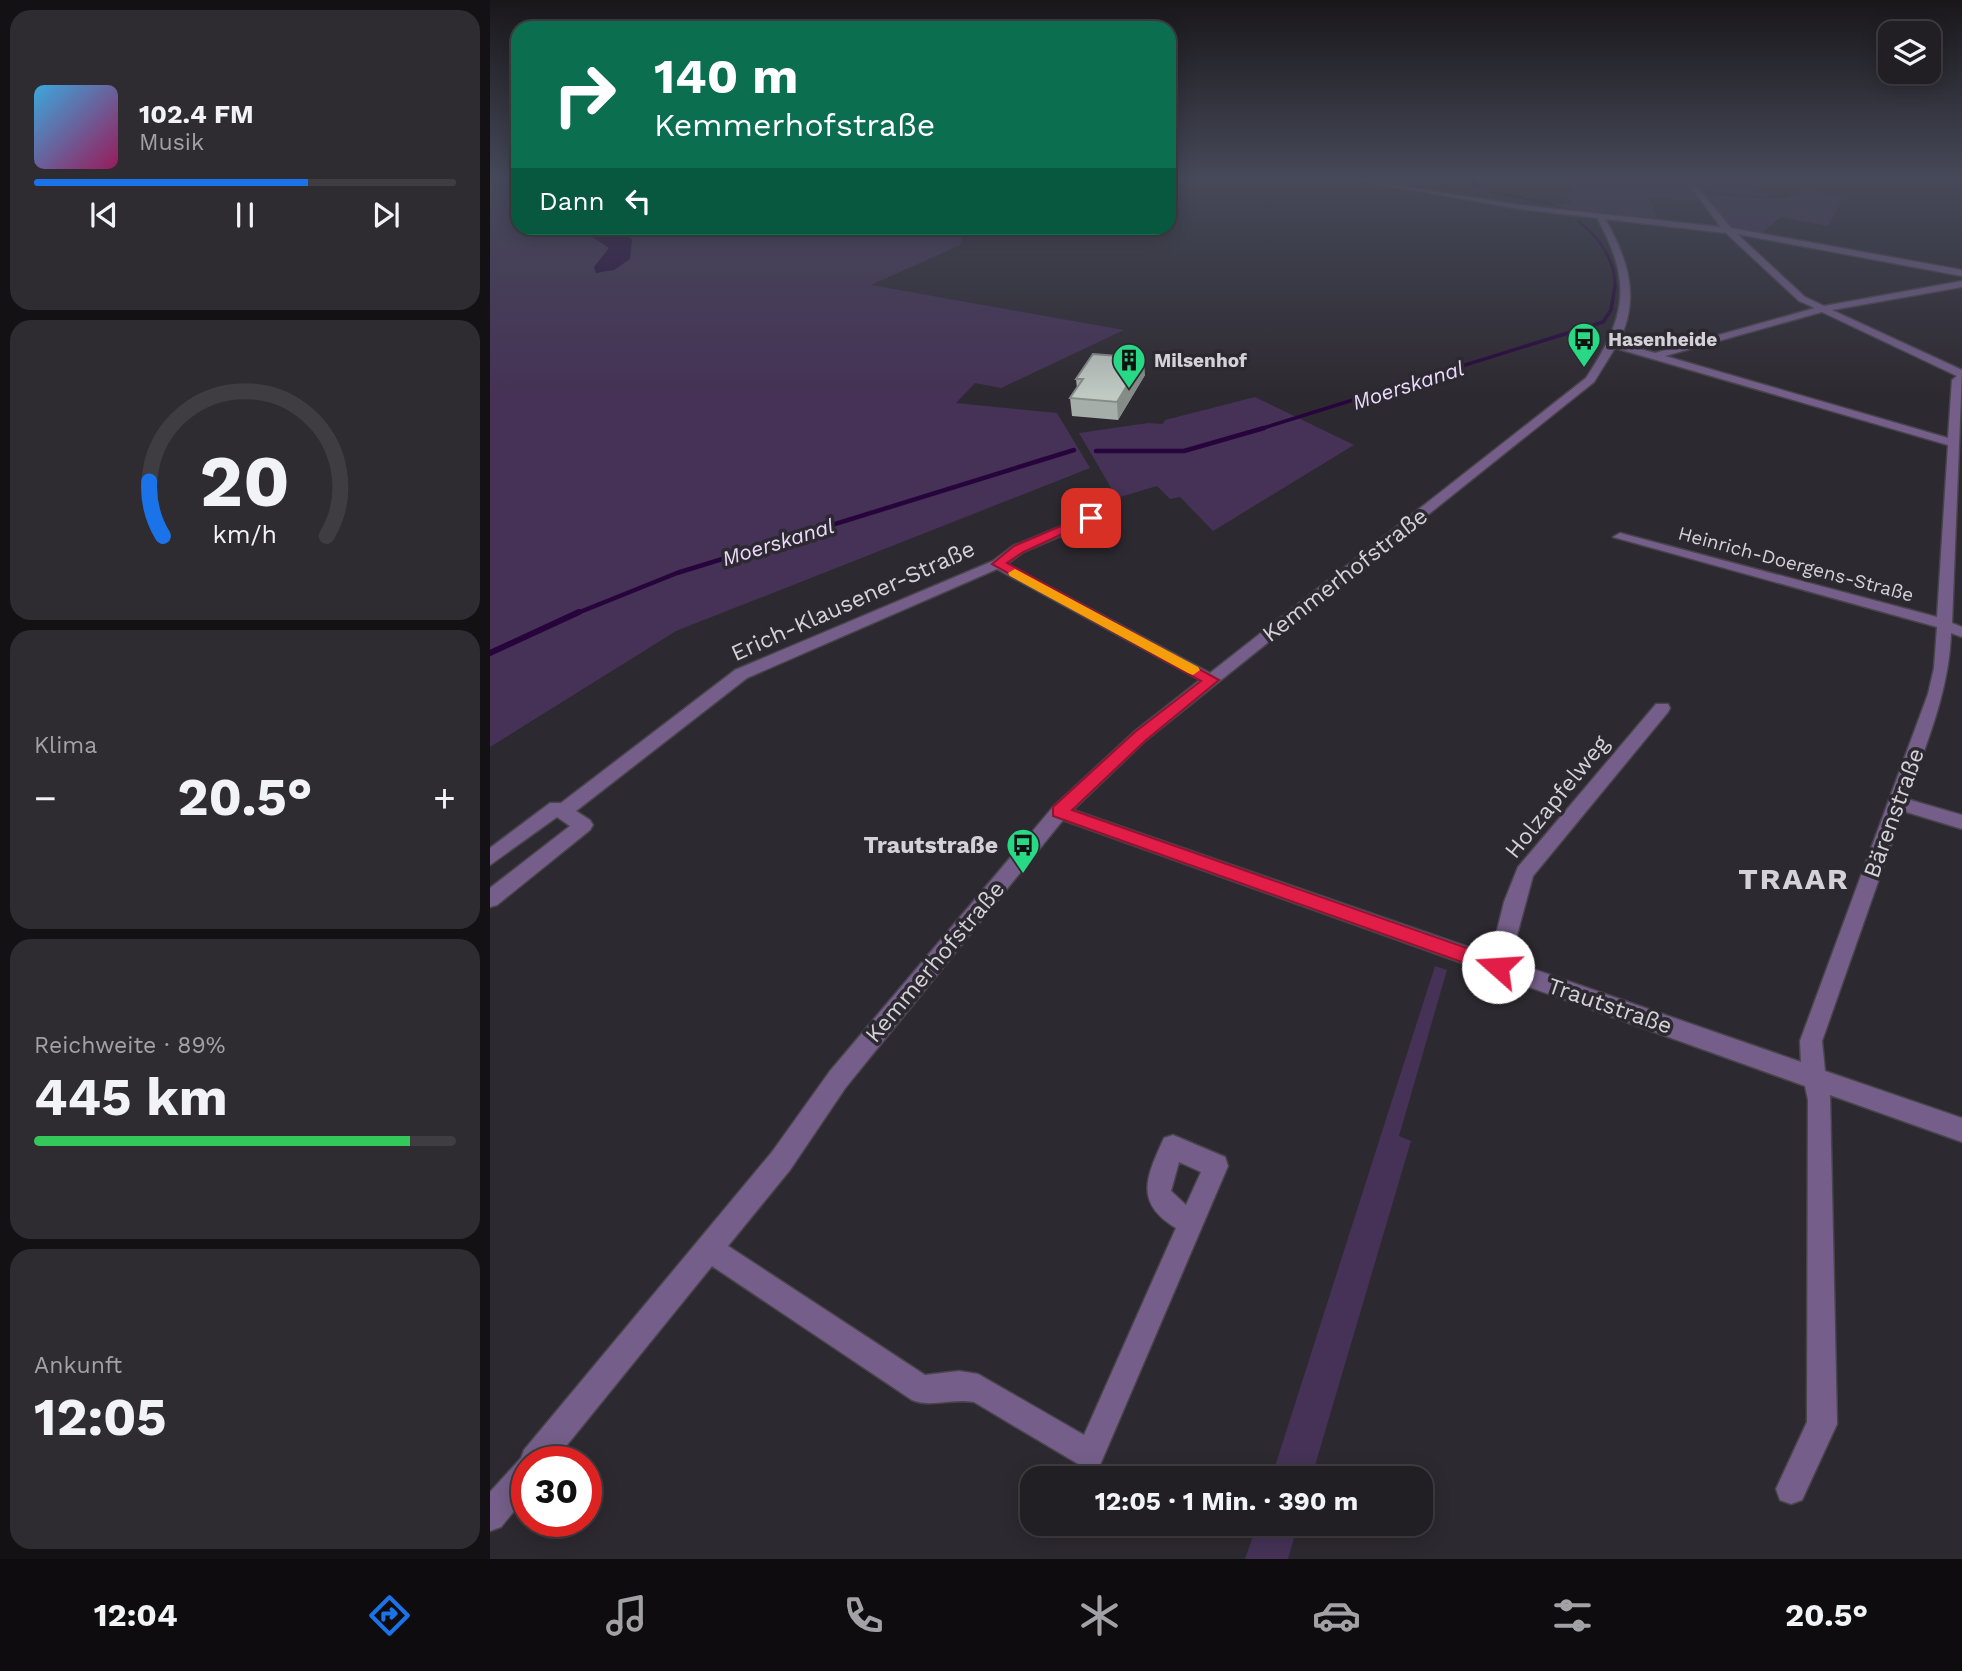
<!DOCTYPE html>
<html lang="de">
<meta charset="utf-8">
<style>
body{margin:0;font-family:"Work Sans",sans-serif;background:#2e2c31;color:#f1f3f6;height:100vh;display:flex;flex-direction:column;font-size:26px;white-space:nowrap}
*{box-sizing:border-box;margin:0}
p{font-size:23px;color:#a2a2a6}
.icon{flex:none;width:38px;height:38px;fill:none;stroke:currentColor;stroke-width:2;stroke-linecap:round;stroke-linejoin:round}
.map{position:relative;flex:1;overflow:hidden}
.drawer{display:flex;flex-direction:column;gap:10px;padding:10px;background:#131114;width:490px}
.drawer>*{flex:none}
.hud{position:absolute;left:21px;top:21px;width:665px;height:214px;border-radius:21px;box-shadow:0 4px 18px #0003,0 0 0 2px #3f3d41;background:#0b6e4f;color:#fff;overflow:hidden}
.fabs{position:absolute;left:1388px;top:21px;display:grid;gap:14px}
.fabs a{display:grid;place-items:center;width:63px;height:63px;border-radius:14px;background:#221f24;box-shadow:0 4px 18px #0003,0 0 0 2px #3f3d41;font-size:35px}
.speed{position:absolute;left:21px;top:1446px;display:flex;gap:14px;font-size:35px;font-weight:700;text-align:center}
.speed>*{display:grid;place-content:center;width:91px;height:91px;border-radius:50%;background:#221f24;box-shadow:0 4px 18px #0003,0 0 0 2px #3f3d41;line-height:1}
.speed .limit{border:10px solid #d22;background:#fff;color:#111}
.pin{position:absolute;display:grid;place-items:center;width:60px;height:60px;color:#fff;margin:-30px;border-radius:14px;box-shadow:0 4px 10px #0006}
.me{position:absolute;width:77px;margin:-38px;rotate:289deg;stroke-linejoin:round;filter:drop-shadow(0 0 5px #0008)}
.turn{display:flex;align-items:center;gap:24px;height:147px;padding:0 28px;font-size:32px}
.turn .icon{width:91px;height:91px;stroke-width:2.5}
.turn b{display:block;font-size:49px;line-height:60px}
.then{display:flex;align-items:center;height:66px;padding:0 28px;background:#0003;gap:14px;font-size:26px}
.big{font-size:52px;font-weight:700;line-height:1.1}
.drawer .widget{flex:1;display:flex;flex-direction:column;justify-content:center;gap:10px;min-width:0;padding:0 24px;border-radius:21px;background:#2e2c31}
.drawer .dial{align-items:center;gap:0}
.dial svg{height:182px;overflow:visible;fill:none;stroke:#3f3d41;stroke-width:7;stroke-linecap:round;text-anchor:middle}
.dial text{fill:#f1f3f6;stroke:none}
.song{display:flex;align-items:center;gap:21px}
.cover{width:84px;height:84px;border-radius:10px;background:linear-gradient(135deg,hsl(200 70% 55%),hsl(330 70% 35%))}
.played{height:7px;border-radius:4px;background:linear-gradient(90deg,#1a73e8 65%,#3f3d41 65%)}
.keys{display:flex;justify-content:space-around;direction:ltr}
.heat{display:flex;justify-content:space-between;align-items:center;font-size:38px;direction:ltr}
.charge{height:10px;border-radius:5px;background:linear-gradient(90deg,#34c759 89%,#3f3d41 0)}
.trip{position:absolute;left:530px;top:1466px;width:413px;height:70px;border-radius:21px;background:#221f24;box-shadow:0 4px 18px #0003,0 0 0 2px #3f3d41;font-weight:700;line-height:70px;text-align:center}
.tabs{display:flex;height:112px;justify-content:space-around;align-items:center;background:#0e0c0e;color:#a2a2a6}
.tabs .icon{width:49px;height:49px}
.tabs .selected{color:#1a73e8}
.tabs b{font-size:32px;color:#f1f3f6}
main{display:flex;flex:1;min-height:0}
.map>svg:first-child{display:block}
.green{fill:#453256}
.water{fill:#27053c}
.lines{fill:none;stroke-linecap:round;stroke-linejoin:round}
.stream-far3{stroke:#27053c;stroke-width:2.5}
.stream-far2{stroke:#27053c;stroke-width:3.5}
.stream-far1{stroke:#27053c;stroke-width:4.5}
.stream{stroke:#27053c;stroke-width:6}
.minor-casing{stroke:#48444b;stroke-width:3}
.minor{fill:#755f8a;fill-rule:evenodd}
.wall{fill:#a5aea8}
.shaded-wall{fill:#868d88}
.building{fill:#c0cac3;stroke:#868d88;stroke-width:2}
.route{fill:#e11d48;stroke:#92132f;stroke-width:2}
.slow{fill:#f59e0b}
.labels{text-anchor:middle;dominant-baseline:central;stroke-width:7;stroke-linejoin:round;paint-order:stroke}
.far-poi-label{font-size:19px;font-weight:bold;fill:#d5d2d7;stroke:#2d2930;text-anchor:start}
.far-street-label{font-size:19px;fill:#d5d2d7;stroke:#2d2930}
.far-water-label{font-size:21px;font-style:italic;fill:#ecdafe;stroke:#2d2930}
.street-label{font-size:23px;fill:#d5d2d7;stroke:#2d2930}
.poi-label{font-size:23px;font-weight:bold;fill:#d5d2d7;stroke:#2d2930;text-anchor:end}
.district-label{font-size:30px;font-weight:bold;letter-spacing:2px;fill:#d5d2d7;stroke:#2d2930}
</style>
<main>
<section class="drawer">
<div class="widget">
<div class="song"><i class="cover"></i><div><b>102.4 FM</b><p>Musik</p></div></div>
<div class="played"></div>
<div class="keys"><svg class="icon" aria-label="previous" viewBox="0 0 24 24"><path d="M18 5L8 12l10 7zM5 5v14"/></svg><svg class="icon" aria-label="pause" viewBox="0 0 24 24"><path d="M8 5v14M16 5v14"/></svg><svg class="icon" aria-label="next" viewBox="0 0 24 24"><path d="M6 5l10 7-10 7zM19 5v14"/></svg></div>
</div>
<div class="widget dial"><svg viewBox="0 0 100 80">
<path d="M14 69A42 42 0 1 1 86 69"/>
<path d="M14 69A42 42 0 0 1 8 45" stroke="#1a73e8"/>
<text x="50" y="56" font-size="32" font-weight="700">20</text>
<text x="50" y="72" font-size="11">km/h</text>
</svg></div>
<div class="widget"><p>Klima</p>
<div class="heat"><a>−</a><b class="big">20.5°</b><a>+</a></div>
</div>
<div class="widget"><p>Reichweite · 89%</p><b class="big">445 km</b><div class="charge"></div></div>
<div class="widget"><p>Ankunft</p><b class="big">12:05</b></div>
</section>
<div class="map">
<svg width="1472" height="1559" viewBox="0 0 1472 1559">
<rect width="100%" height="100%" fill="#2d2930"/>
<!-- green -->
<path class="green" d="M 0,178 L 28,183 L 28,228 L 474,228 L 470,245 L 381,285 L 634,330 L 511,388 L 485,383 L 466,403 L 567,413 L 600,468 L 186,631 L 0,747 Z
M 1075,178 L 1195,178 L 1212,201 L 1159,198 L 1167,218 L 1079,209 L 1065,205 L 1081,203 L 1076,195 L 1085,189 Z
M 1203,178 L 1273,178 L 1263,192 L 1288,197 L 1214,191 Z
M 1318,189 L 1353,198 L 1338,226 L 1291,217 L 1271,234 L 1238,226 L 1215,195 L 1294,199 Z
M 765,397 L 864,445 L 723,531 L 690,497 L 680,499 L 667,486 L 627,498 L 589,433 L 658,423 L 673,424 L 675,420 Z
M 945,966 L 957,970 L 909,1136 L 921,1141 L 821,1479 L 781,1479 Z
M 767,1524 L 808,1524 L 798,1559 L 755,1559 Z"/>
<!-- water -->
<path class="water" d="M 127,229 L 142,239 L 140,259 L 124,270 L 106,273 L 104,267 L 119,248 L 98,234 Z"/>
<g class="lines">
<!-- stream-far3 -->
<path class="stream-far3" d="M 982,178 L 985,187 L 995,190 L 1061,204
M 1088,221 C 1109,237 1126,261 1125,288"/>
<!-- stream-far2 -->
<path class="stream-far2" d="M 767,430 L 1113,322 L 1121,310 L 1125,286"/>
<!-- stream-far1 -->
<path class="stream-far1" d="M 606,451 L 694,451 L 774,428
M 85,614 L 187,573 L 584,450"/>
<!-- stream -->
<path class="stream" d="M 0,653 L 89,612"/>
<defs>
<path id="minor" d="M 856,178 L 1030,205 L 1231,227 L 1194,178 L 1200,178 L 1241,228 L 1472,270 L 1472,276 L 1247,234 L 1315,297 L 1334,306 L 1472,281 L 1472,287 L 1342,310 L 1472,370 L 1462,623 L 1472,627 L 1472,637 L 1461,633 C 1459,692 1436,744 1417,799 L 1472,815 L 1472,829 L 1413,811 L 1332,1041 L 1335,1071 L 1472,1118 L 1472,1142 L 1340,1095 L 1347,1424 L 1312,1500 L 1301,1504 L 1290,1500 L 1286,1489 L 1317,1422 L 1318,1100 L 1315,1086 L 573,820 L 356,1087 L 300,1170 L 238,1246 L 435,1375 L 469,1371 L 488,1374 L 594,1435 L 686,1228 C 643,1202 657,1176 674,1138 L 683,1135 L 735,1157 L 738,1166 L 610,1465 L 600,1470 L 590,1465 L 484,1402 C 463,1398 441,1408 422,1400 L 222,1266 L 64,1461 L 37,1461 L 37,1495 L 11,1527 L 0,1531 L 0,1492 L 31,1458 L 34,1450 L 282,1152 L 340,1071 L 563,807 L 644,732 L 710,680 L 507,569 L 257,678 L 86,811 L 100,820 L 103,825 L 100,830 L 7,905 L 0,907 L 0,888 L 80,826 L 67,817 L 0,865 L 0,848 L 60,803 L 71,803 L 245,670 L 503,561 L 523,546 L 625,504 L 629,505 L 629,511 L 533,552 L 517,564 L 720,673 L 1096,378 C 1136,318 1143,282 1107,218 L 1030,209 ZM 1115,219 L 1236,233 L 1309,301 L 1325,308 L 1165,353 L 1128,343 C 1151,299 1138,259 1115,219 ZM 1332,312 L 1467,376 L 1462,380 L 1458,438 L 1175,356 ZM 1125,348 L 1458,445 L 1447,617 L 1130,533 L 1123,537 L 1447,627 L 1444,668 L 1438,694 L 1310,1041 L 1311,1062 L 1020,961 L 1043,876 L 1178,712 L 1180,708 L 1178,704 L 1166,704 L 1028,867 L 1014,902 L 1001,955 L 583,810 L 656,740 L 1104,382 ZM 689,1162 L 711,1172 L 696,1205 L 681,1191 Z"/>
</defs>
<!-- minor casing -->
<use href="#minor" class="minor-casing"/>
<!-- minor -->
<use href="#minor" class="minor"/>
</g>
<!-- wall -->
<path class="wall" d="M 655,375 L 628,420 L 582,416 L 580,398 L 587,388 L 586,379 Z"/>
<!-- shaded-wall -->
<path class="shaded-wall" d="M 654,358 L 655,375 L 628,420 L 627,402 Z"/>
<!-- building -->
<path class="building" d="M 603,354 L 654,358 L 627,402 L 580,398 L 593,379 L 586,379 Z"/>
<!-- sky -->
<linearGradient id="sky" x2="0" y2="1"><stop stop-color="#19171a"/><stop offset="0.45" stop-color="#464959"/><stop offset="1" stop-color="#464959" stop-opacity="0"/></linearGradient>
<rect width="1472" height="396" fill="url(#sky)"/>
<!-- route -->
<path class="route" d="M 597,515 L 607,518 L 533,552 L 517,563 L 729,680 L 656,740 L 582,810 L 1014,961 L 1017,967 L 1014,972 L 1008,975 L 563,816 L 563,807 L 645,732 L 711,681 L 502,564 L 524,546 Z"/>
<!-- slow -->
<path class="slow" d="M 525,569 L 708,667 L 710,670 L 703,675 L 698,673 L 520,576 L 518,573 Z"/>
<!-- icons -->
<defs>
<symbol id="bus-pin" viewBox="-11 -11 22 30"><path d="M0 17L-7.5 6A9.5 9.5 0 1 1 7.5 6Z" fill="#27d885" stroke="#2d2930"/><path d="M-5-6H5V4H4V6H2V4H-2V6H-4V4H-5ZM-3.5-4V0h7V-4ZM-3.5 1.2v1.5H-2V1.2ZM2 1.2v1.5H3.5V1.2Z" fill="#111"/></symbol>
<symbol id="building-pin" viewBox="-11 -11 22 30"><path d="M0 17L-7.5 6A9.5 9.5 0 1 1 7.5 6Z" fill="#27d885" stroke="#2d2930"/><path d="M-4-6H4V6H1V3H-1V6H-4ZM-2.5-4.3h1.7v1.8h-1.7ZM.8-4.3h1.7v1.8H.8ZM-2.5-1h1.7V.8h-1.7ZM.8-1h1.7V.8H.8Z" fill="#111"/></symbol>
</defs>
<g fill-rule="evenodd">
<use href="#bus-pin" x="1075" y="320" width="38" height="52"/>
<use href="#building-pin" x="620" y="341" width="38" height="52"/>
<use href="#bus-pin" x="514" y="826" width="38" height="52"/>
</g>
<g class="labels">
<!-- far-poi labels -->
<g class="far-poi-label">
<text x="1118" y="339">Hasenheide</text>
<text x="664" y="360">Milsenhof</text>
</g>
<!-- far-street labels -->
<g class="far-street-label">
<text transform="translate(1306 564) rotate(15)">Heinrich-Doergens-Straße</text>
</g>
<!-- far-water labels -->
<g class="far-water-label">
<text transform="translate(918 385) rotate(-18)">Moerskanal</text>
<text transform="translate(288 542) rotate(-17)">Moerskanal</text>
</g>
<!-- street labels -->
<g class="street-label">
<text transform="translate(855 575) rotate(-38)">Kemmerhofstraße</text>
<text transform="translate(363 601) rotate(-24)">Erich-Klausener-Straße</text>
<text transform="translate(1067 797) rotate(-51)">Holzapfelweg</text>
<text transform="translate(1404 813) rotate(-70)">Bärenstraße</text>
<text transform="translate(445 962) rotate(-50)">Kemmerhofstraße</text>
<text transform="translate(1120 1006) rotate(19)">Trautstraße</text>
</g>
<!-- poi labels -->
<g class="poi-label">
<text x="508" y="845">Trautstraße</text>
</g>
<!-- district labels -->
<g class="district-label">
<text x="1304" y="878">TRAAR</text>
</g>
</g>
</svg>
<div class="fabs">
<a><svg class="icon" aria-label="layers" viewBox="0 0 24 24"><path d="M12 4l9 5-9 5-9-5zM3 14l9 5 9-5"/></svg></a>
</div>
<div class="speed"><div class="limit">30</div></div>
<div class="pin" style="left:601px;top:518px;background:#d93025"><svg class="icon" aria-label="arrive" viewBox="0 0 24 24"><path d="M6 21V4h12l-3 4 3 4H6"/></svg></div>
<svg class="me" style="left:1008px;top:967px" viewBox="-20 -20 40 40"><circle r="19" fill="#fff"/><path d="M0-13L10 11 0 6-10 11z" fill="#e11d48"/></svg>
<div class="trip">12:05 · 1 Min. · 390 m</div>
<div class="hud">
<div class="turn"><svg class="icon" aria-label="right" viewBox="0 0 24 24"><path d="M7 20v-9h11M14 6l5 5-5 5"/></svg><div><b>140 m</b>Kemmerhofstraße</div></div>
<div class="then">Dann<svg class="icon" aria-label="left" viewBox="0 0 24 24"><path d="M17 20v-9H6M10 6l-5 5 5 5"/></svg></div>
</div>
</div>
</main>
<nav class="tabs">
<b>12:04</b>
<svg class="icon selected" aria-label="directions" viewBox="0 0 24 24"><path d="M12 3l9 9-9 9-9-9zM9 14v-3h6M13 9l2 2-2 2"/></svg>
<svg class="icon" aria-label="music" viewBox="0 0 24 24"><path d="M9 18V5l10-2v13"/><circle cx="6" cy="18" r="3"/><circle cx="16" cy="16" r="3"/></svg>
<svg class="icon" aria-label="phone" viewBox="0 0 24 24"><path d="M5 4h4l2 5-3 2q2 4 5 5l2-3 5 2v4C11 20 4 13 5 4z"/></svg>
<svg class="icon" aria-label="climate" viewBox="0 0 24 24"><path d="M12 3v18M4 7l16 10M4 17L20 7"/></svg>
<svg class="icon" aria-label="car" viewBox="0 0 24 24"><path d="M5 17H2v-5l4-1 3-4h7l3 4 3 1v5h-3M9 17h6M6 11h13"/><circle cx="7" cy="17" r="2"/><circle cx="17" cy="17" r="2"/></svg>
<svg class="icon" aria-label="filters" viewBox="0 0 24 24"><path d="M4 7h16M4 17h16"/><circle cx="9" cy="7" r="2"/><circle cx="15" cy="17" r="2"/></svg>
<b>20.5°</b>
</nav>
